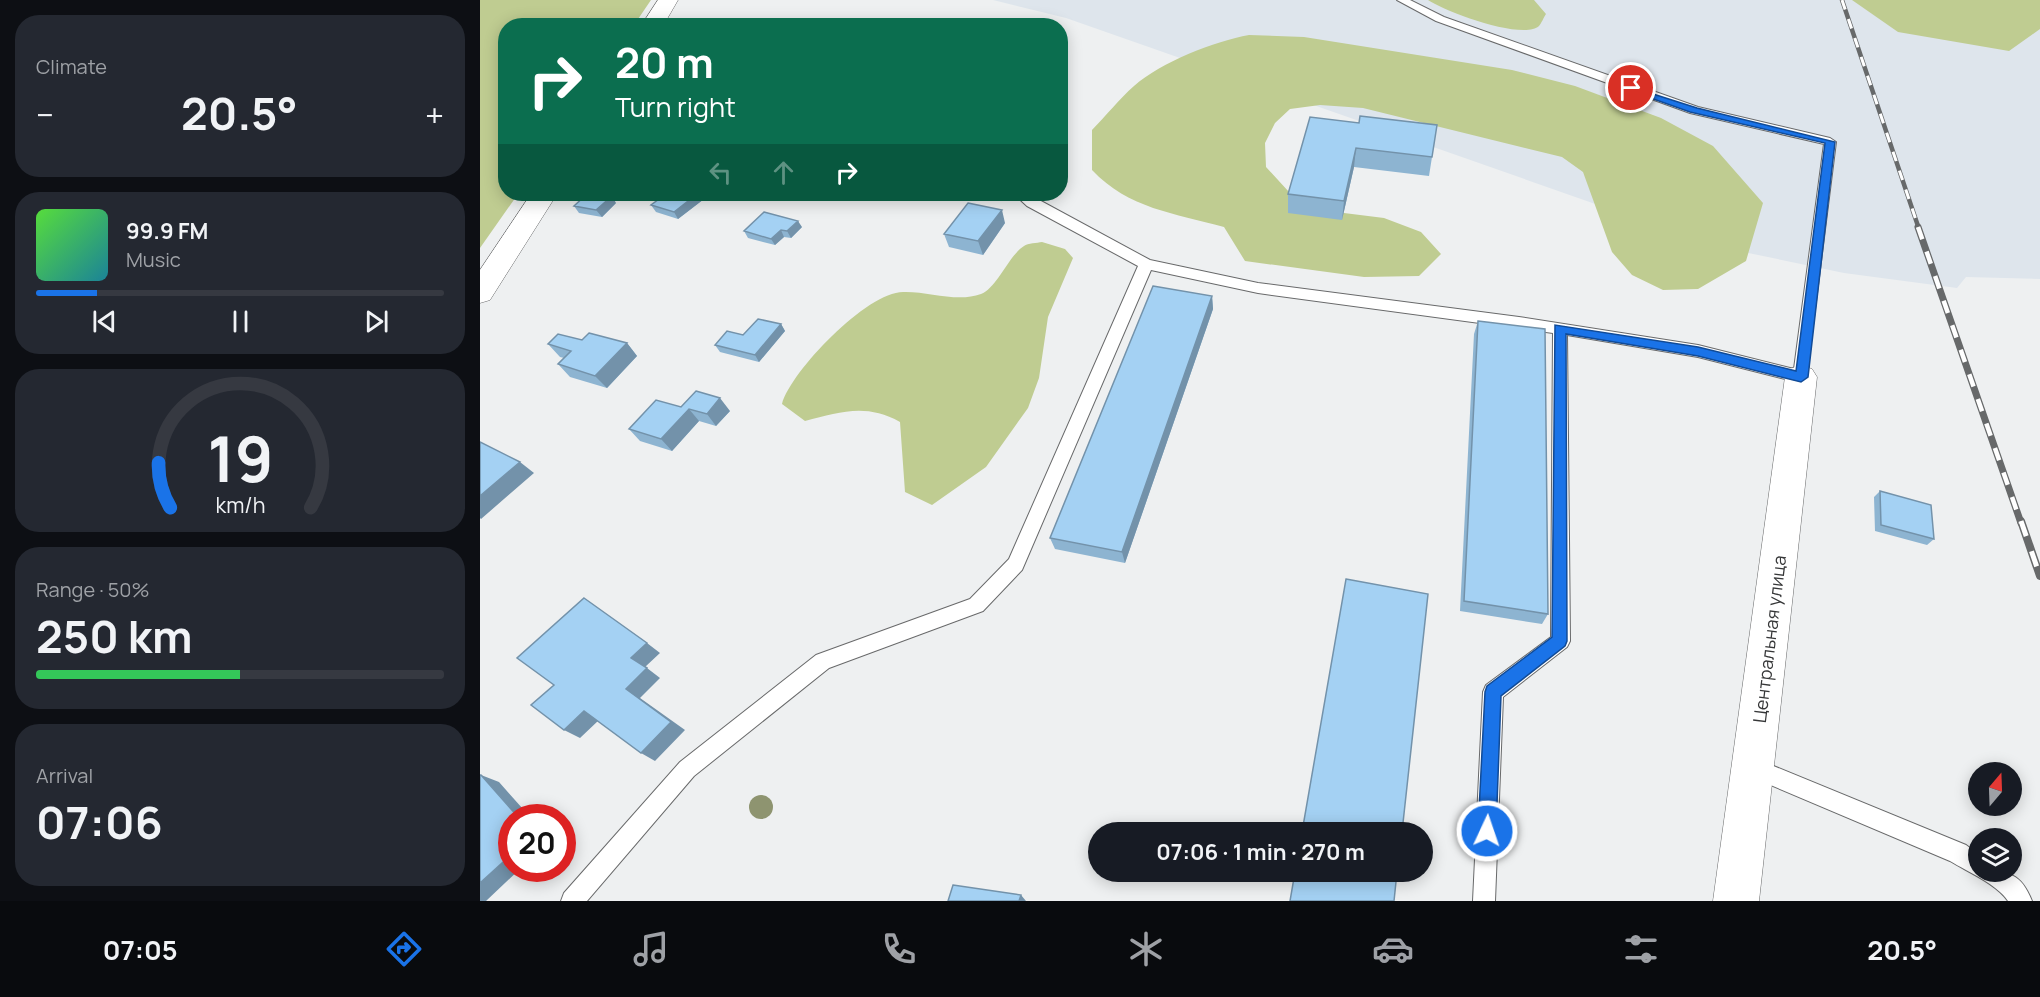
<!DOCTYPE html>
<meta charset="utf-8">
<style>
body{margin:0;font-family:Manrope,sans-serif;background:#242831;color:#f1f3f6;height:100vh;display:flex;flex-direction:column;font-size:22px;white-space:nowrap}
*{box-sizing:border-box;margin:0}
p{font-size:20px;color:#9ea1a6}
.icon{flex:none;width:33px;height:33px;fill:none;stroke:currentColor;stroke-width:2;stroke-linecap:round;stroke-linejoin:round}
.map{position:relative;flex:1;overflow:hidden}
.panel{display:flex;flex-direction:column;gap:15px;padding:15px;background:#0d0f14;width:480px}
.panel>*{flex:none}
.guide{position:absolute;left:18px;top:18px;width:570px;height:183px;border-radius:24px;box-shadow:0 3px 15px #0003;background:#0b6e4f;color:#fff;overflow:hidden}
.needle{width:39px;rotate:19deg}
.tools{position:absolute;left:1488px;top:762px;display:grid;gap:12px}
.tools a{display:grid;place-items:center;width:54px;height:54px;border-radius:50%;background:#171b24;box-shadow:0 3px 15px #0003;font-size:30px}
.speed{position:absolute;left:18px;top:804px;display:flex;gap:12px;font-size:30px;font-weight:700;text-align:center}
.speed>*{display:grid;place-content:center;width:78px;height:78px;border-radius:50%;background:#171b24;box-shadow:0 3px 15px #0003;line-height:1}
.speed .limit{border:9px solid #d22;background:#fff;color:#111}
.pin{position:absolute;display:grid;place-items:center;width:51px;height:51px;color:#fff;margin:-26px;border:3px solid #fff;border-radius:50%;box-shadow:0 2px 6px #0007}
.me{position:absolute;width:66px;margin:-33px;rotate:3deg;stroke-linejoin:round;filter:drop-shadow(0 0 4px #0008)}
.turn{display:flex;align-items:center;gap:21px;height:126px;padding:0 18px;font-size:27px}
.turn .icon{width:78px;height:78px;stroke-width:2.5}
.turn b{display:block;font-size:42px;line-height:51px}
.lanes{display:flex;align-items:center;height:57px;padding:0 18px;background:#0003;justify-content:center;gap:30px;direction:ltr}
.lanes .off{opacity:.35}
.big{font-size:45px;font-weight:700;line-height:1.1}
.panel .tile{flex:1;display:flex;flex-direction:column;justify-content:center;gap:9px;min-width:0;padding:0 21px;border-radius:24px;background:#242831}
.panel .dial{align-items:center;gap:0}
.dial svg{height:156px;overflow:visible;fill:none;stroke:#363941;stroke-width:7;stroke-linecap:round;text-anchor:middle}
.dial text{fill:#f1f3f6;stroke:none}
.song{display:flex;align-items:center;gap:18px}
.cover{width:72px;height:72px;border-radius:9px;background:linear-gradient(135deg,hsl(110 70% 55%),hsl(190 70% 35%))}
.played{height:6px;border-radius:3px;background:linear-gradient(90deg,#1a73e8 15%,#363941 15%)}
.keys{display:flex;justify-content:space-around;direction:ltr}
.heat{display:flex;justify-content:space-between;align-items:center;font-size:33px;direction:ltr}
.charge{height:9px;border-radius:4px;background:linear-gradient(90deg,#34c759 50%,#363941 0)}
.trip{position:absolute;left:608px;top:822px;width:345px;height:60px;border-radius:30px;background:#171b24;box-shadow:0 3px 15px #0003;font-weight:700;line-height:60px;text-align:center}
.dock{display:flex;height:96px;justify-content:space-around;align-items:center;background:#090b0e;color:#9ea1a6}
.dock .icon{width:42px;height:42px}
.dock .selected{color:#1a73e8}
.dock b{font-size:27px;color:#f1f3f6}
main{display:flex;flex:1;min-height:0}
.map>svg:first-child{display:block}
.built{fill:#dee5ec}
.green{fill:#bfcc91}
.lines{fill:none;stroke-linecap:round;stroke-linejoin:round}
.lane-casing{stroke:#68696a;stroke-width:2}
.street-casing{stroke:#68696a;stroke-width:1}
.secondary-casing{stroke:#68696a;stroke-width:1}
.lane{fill:#fff;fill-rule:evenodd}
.street{fill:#fff;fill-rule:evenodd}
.secondary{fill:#fff;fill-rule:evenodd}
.rail-far2-casing{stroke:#67696a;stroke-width:4.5}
.rail-far1-casing{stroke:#67696a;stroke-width:7}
.rail-casing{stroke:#67696a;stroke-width:8}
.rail-far2{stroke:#fff;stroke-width:3;stroke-dasharray:10;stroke-linecap:butt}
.rail-far1{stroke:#fff;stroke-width:4.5;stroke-dasharray:13;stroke-linecap:butt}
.rail{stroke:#fff;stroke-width:5;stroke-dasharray:16;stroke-linecap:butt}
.tree{fill:#8e9470}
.wall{fill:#8db4d1}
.shaded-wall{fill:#7392aa}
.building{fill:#a4d1f3;stroke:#7392aa;stroke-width:1.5}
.route{fill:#1a73e8;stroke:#114b97;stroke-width:1.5}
.labels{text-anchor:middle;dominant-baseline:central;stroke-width:5;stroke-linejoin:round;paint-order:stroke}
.street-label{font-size:18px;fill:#363738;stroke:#fff}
</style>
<main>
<section class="panel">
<div class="tile"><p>Climate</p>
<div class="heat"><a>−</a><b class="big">20.5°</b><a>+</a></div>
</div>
<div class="tile">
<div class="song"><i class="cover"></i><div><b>99.9 FM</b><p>Music</p></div></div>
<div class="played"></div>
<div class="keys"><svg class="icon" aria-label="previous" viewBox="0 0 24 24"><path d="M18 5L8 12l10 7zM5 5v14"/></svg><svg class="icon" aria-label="pause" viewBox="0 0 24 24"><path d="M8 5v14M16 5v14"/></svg><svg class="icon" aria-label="next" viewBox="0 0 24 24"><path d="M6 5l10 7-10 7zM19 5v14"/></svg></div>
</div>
<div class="tile dial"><svg viewBox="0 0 100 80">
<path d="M14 69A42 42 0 1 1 86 69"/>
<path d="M14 69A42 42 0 0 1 8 46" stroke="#1a73e8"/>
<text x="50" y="56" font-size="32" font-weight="700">19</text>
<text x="50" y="72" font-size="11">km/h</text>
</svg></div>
<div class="tile"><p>Range · 50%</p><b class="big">250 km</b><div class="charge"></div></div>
<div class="tile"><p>Arrival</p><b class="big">07:06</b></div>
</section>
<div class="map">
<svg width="1560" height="901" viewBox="0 0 1560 901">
<rect width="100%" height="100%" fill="#eef0f1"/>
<!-- built -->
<path class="built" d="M 513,0 L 1560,0 L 1560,279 L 1486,277 L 1477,288 L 1364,273 L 1235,246 L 586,18 Z"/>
<!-- green -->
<path class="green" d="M 0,0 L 171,0 L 154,25 L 26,26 L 26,194 L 38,194 L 0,248 Z
M 948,0 L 1054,0 L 1066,14 C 1064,17 1061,24 1059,26 C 1043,41 964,11 948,0 Z
M 1372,0 L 1560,0 L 1560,29 L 1529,51 L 1418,32 Z
M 769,35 L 824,37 L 1032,70 L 1095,86 L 1181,118 L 1233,146 L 1283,203 L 1266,261 L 1218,289 L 1183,290 L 1152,275 L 1132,252 L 1103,172 L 1082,157 L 883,108 L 840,105 L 810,109 L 795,123 L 785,143 L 786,167 L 809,192 L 856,212 L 904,218 L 941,232 L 961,254 L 939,276 L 884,277 L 765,261 L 744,227 C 694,213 649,209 612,170 L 612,130 C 626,116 639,99 654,86 C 681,62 735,41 769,35 Z
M 562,242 L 585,249 L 593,258 L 568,317 L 559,378 L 548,408 L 506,467 L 452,505 L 425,492 L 420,422 C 386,403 360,412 325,421 L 302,404 C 311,371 387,292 423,292 C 448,291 477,303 501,294 C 517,288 529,255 544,246 C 548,243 557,243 562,242 Z"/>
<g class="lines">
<defs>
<path id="lane" d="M 917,0 L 930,0 L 964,17 L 1218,107 L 1350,138 L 1356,142 L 1326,381 L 1321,383 L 1218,357 L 1087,335 L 1090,641 L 1087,647 L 1023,697 L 1015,901 L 993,901 L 1003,692 L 1006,685 L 1071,637 L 1073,333 L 778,293 L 671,270 L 542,570 L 503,611 L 349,668 L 214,776 L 107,901 L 81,901 L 84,893 L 200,762 L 336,655 L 490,599 L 529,559 L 658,266 L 547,206 L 534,194 L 548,194 L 670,260 L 778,283 L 1039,317 L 1218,345 L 1314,369 L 1344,144 L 1210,113 L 956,21 Z
M 246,20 L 259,26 L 242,25 L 241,23 Z
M 1274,758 L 1486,845 L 1498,854 L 1498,872 C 1528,872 1540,871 1552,901 L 1528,901 C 1517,884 1488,872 1470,861 L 1267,775 L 1264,768 L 1267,761 Z"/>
<path id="street" d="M 1321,365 L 1332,369 L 1337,377 L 1279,901 L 1233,901 L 1305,377 L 1310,369 Z"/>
<path id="secondary" d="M 178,0 L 198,0 L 183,26 L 161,26 Z
M 51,194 L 77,194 L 10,300 L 0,303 L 0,270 Z"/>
</defs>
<!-- lane casing -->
<use href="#lane" class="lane-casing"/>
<!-- street casing -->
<use href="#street" class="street-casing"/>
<!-- secondary casing -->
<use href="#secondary" class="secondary-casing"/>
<!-- lane -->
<use href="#lane" class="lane"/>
<!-- street -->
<use href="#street" class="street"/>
<!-- secondary -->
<use href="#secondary" class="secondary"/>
<defs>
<path id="rail-far2" d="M 1362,0 L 1439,229"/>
<path id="rail-far1" d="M 1438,227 L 1541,523"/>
<path id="rail" d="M 1541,521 L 1560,576"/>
</defs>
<!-- rail-far2 casing -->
<use href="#rail-far2" class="rail-far2-casing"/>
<!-- rail-far1 casing -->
<use href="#rail-far1" class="rail-far1-casing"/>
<!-- rail casing -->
<use href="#rail" class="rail-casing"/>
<!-- rail-far2 -->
<use href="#rail-far2" class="rail-far2"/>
<!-- rail-far1 -->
<use href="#rail-far1" class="rail-far1"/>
<!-- rail -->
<use href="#rail" class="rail"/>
</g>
<!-- trees -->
<circle class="tree" cx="281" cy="807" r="12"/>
<!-- wall -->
<path class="wall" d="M 830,117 L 952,157 L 949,176 L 874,167 L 862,220 L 808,213 L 808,194 Z
M 186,194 L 220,194 L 224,199 L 198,219 L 176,212 L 171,205 Z
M 375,194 L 445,194 L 441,198 L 427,201 L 403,195 L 399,200 Z
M 136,203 L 122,217 L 99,213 L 94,206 Z
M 525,223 L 503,255 L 469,247 L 464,234 Z
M 322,227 L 311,238 L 304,237 L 295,245 L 268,238 L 264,231 Z
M 732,296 L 733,309 L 645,563 L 575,549 L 570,538 Z
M 998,321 L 1068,614 L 1062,624 L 980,611 L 994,334 Z
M 301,324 L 305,331 L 279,362 L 240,352 L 235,345 L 263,335 Z
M 102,340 L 147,343 L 157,356 L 127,388 L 90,377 L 78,364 L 84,358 L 80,357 L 68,344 Z
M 201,407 L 250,411 L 236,426 L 219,421 L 192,451 L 160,441 L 149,429 Z
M 1400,491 L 1454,539 L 1447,545 L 1395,531 L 1394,497 Z"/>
<!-- shaded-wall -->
<path class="shaded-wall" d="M 876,148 L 874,167 L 862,220 L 864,201 Z
M 217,194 L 220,194 L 224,199 L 198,219 L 194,212 Z
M 397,194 L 402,194 L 403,195 L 399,200 Z
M 424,194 L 445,194 L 441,198 L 427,201 Z
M 132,196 L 136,203 L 122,217 L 116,210 Z
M 522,210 L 525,223 L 503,255 L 498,241 Z
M 318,221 L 322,227 L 311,238 L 307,231 Z
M 301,230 L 304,237 L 295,245 L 291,239 Z
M 732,296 L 733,309 L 645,563 L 642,552 Z
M 301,324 L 305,331 L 279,362 L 275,355 Z
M 147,343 L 157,356 L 127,388 L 115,376 Z
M 240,398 L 250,411 L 236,426 L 227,414 Z
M 209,409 L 219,421 L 192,451 L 181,439 Z
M 40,462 L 54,473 L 1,519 L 0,518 L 0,496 Z
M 167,643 L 180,653 L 165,667 L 151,658 Z
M 167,668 L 180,678 L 160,698 L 205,730 L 175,761 L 161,753 L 146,689 Z
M 104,711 L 119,720 L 100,738 L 84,730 Z
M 1,775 L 19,782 L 51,818 L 39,818 Z
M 32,854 L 32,868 L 41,868 L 6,901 L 0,901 L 0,883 Z
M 541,895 L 546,901 L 539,901 Z"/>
<!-- building -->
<path class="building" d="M 880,116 L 957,125 L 952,157 L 876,148 L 864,201 L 808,194 L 830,117 L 879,123 Z
M 107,194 L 117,194 L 132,196 L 116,210 L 94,206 Z
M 186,194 L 217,194 L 194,212 L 171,205 Z
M 488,203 L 522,210 L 498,241 L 464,234 Z
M 284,212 L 318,221 L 307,231 L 301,230 L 291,239 L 264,231 Z
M 673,286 L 732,296 L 642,552 L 570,538 Z
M 278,319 L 301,324 L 275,355 L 235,345 L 247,331 L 263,335 Z
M 998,321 L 1065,329 L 1068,614 L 984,601 Z
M 109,333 L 147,343 L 115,376 L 78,364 L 91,351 L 68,344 L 78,334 L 102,340 Z
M 216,391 L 240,398 L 227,414 L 209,409 L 181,439 L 149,429 L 176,400 L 201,407 Z
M 0,442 L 40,462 L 0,496 Z
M 1400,491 L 1451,505 L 1454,539 L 1401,525 Z
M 866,579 L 948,594 L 922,832 L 822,832 Z
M 104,598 L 167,643 L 151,658 L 167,668 L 146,689 L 191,722 L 161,753 L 104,711 L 84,730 L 51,705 L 74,685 L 37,658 Z
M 0,775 L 1,775 L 39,818 L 32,818 L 32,854 L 0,883 Z
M 815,872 L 917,872 L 914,901 L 810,901 Z
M 473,885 L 541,895 L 539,901 L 468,901 Z"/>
<!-- route -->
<path class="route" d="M 1148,86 L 1217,108 L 1355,142 L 1328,377 L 1321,382 L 1218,356 L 1086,334 L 1087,641 L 1085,646 L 1021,696 L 1016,831 L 1013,838 L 1007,840 L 1000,838 L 998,831 L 1005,692 L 1007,686 L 1072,637 L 1075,325 L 1218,347 L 1316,371 L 1345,143 L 1210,112 L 1148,90 Z"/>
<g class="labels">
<!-- street labels -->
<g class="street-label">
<text transform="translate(1289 639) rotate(-83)">Центральная улица</text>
</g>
</g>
</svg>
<div class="tools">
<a><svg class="needle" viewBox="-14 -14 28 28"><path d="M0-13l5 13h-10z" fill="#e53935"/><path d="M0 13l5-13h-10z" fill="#9ea1a6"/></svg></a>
<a><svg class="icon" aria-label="layers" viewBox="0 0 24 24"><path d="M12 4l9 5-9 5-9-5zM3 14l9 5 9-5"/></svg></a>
</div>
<div class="speed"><div class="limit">20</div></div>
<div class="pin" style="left:1151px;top:88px;background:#d93025"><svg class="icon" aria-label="arrive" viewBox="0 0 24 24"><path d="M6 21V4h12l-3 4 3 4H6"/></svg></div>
<svg class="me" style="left:1007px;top:831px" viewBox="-20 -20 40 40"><circle r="17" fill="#1a73e8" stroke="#fff" stroke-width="3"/><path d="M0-11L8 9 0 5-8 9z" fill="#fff"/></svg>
<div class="trip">07:06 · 1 min · 270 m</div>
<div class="guide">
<div class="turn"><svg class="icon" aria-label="right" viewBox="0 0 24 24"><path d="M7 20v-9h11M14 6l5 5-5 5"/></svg><div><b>20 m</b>Turn right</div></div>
<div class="lanes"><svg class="icon off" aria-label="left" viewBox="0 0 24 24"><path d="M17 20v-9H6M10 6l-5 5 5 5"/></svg><svg class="icon off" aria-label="ahead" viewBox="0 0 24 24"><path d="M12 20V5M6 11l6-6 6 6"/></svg><svg class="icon" aria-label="right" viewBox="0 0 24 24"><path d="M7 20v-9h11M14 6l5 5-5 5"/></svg></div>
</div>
</div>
</main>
<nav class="dock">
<b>07:05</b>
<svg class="icon selected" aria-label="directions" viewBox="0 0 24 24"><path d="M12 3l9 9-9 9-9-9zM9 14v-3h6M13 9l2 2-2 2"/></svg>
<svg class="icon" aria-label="music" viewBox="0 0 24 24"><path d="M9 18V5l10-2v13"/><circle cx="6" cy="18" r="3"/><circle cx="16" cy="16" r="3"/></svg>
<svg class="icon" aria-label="phone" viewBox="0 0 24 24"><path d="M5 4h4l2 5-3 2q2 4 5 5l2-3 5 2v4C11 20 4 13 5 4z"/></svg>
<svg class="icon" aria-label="climate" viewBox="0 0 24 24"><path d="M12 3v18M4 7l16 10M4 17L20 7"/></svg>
<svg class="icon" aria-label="car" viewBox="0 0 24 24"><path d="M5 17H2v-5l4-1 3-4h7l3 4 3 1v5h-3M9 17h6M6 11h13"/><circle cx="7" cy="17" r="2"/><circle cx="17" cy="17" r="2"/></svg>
<svg class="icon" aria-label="filters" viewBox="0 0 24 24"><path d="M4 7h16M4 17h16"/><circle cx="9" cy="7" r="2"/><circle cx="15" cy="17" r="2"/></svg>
<b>20.5°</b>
</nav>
